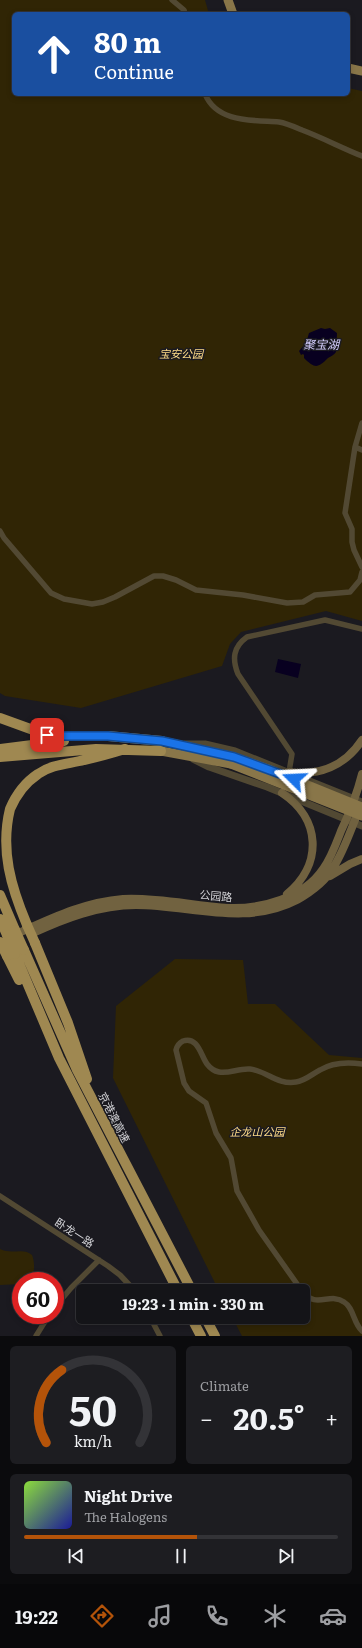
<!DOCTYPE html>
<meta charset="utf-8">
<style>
body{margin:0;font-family:Literata,"Noto Sans SC",serif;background:#1d1d21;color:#f1f3f6;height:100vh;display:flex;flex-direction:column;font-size:15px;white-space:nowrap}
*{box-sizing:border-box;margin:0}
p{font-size:13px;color:#9d9ea2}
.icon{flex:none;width:22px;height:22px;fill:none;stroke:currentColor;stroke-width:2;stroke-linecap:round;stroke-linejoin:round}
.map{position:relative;height:1336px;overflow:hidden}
.details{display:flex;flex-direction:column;gap:10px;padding:10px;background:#0b0b0d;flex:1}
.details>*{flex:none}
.guide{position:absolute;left:12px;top:12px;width:338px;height:84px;border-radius:6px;box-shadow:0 2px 6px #0003,0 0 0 1px #333337;background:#1a4fa0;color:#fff;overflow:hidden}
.speed{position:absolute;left:12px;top:1272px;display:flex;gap:8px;font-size:20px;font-weight:700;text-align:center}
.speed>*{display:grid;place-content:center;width:52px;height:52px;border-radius:50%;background:#141418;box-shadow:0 2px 6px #0003,0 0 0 1px #333337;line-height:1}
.speed .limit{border:6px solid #d22;background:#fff;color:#111}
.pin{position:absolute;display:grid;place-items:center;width:34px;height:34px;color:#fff;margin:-17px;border-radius:8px;box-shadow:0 2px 6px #0006}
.me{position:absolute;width:44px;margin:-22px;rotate:291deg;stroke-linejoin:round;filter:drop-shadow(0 0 3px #0008)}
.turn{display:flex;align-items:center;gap:14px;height:84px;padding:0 16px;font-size:18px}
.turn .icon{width:52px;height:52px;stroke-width:2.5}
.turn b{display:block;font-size:28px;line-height:34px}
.big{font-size:30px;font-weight:700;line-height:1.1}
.details .tile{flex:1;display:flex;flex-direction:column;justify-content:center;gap:6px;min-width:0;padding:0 14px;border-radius:6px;background:#1d1d21}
.details .dial{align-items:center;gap:0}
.dial svg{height:104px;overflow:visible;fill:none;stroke:#333337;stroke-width:7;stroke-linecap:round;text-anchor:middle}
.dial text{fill:#f1f3f6;stroke:none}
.song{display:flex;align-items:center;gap:12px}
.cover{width:48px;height:48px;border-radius:6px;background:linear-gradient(135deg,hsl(90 70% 55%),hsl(240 70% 35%))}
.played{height:4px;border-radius:2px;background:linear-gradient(90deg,#b45309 55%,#333337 55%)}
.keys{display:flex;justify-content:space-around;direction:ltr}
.heat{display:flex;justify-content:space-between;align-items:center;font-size:22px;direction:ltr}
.details .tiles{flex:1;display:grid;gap:10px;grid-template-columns:1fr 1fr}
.tile:last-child{grid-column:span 2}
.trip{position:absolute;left:76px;top:1284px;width:234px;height:40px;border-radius:6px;background:#141418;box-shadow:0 2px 6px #0003,0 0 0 1px #333337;font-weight:700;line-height:40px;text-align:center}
.tab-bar{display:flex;height:64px;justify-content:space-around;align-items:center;background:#08080a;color:#9d9ea2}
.tab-bar .icon{width:28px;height:28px}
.tab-bar .selected{color:#b45309}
.tab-bar b{font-size:18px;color:#f1f3f6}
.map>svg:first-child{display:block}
.green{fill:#302505}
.water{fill:#080020}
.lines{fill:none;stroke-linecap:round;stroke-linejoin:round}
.minor{stroke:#524933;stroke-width:5.5}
.tertiary{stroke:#524933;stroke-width:7}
.secondary{stroke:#716240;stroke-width:8}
.primary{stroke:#897649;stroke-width:9}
.motorway{stroke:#9f8851;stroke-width:10}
.primary-bridge{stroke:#897649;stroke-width:9}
.motorway-bridge{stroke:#9f8851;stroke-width:10}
.route-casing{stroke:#114b97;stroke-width:10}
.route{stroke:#1a73e8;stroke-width:7}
.labels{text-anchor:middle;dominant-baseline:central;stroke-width:3;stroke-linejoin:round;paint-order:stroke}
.park-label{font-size:11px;font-style:italic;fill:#fdda87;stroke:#1b1a20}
.street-label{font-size:11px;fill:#d2d2d6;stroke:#1b1a20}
.water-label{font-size:12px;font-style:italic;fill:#d4cefe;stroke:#1b1a20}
</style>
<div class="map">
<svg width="362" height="1336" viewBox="0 0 362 1336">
<rect width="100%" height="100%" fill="#1b1a20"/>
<!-- green -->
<path class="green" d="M 0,0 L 205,0 L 209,14 L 14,14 L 14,94 L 348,94 L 348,88 L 362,91 L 362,621 L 326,611 L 241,632 L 230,644 L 222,666 L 81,708 L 5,696 L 0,693 Z
M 175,959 L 243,960 L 248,1004 L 275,1004 L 329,1055 L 362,1058 L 362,1336 L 242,1336 L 232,1317 L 303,1317 L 303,1291 L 219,1291 L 113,1078 L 116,1006 Z
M 0,1249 C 12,1255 24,1247 32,1255 C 35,1262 35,1274 30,1281 L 21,1281 L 21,1284 L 0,1285 Z"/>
<!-- water -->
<path class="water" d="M 321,328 L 325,329 L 330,328 L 337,333 L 336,352 C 334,355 331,356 328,358 C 318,368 315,369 304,358 L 304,355 L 303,354 L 301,355 L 299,351 L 306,343 L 309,333 Z
M 278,659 L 301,664 L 298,678 L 275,672 Z"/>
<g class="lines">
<!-- minor -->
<path class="minor" d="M 172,0 L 184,10 L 185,14
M 205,94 C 217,123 253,120 279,122 C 286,123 295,127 302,130 C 323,138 342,148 362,156
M 362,423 L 355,447 L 345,513 L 352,529 L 352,542 L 354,550 L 362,567
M 355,447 L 362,450
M 0,531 L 4,538 L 51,593 L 64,599 L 92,604 L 103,602 L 115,597 L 154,576 L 163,576 L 176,580 L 196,590 L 243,595 L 287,603 L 303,602 L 315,595 L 350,592 L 360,580 L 362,572
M 289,772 L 292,754 L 238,674 C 232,659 233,647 247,637 L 325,620 L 362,629
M 0,1196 L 108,1266 L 120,1275 L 135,1291
M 302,1291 L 259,1230 L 237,1191 L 231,1158 L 216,1133 L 206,1103 L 189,1091 L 184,1083 L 176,1050 C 177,1046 179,1043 183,1041 C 198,1036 201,1056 207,1064 C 210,1068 214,1071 219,1072 C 229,1074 239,1068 250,1069 C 267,1071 277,1085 296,1082 C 305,1081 312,1074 320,1070 C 333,1062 348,1062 362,1064
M 303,1292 C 316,1309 330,1292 344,1302 C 354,1308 353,1323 362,1331
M 55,1307 L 71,1288 L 99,1260
M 150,1317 L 160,1336
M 36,1336 L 49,1315"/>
<!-- tertiary -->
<path class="tertiary" d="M 185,744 L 205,744 L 235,751 L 362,802
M 193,759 L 209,767 L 267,787 L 362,826"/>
<!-- secondary -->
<path class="secondary" d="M 289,772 C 319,776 345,766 362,740
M 282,793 C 321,819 323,864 287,894
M 330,876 L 350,864 L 362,859
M 31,934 C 63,919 99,905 136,905 C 191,905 245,927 297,900 C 311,892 325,882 333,868 C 344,851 351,829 359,810
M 12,936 C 48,920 83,902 123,899 C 158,897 193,906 229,908 C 261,909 304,898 323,869 C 331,858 336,844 341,831 C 350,812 357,794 362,774"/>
<!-- primary -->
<path class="primary" d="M 228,0 L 233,14
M 348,68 L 362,71
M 162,741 L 234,757
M 161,751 L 231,764"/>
<!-- motorway -->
<path class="motorway" d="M 0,718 L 47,735 L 62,736 L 108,736 L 162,741
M 0,749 L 64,741
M 0,757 L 96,749 L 161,751
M 0,895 L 15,930
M 0,919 L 7,935
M 27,925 C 11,887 0,850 10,809 C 16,795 26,782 38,774 C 52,764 69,764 84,760 C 98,757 112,753 125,749
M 35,943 L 68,1023 L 87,1079
M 24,950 L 77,1070 L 192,1291
M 15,954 L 59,1058 L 178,1291
M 7,956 L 19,980
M 191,1317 L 201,1336
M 205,1317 L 215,1336"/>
<!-- primary-bridge -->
<path class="primary-bridge" d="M 234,757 L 268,769 L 362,807
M 231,764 L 362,816"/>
<!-- motorway-bridge -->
<path class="motorway-bridge" d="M 27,925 L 35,943
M 15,930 L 24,950
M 7,935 L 15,954
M 0,942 L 7,956"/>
</g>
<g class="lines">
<defs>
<path id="route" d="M 47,735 L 62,736 L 108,736 L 162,741 L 234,757 L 294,779"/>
</defs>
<!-- route casing -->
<use href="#route" class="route-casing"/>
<!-- route -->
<use href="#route" class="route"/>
</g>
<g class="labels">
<!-- park labels -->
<g class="park-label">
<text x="181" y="353">宝安公园</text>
<text x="257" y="1131">企龙山公园</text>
</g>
<!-- street labels -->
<g class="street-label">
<text transform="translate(216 895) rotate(5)">公园路</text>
<text transform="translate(115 1117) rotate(63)">京港澳高速</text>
<text transform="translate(75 1232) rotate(33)">卧龙一路</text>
</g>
<!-- water labels -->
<g class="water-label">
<text x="321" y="344">聚宝湖</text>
</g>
</g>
</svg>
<div class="speed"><div class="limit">60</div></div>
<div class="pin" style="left:47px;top:735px;background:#d93025"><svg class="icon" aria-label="arrive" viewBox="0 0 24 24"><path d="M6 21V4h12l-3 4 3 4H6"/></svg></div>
<svg class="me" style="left:294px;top:779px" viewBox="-20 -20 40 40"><path d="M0-17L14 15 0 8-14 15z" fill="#1a73e8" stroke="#fff" stroke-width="4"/></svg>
<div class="trip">19:23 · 1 min · 330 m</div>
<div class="guide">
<div class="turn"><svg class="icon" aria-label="ahead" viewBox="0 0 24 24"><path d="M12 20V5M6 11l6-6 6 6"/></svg><div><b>80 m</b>Continue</div></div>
</div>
</div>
<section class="details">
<div class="tiles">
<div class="tile dial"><svg viewBox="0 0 100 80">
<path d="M14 69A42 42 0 1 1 86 69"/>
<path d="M14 69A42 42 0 0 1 26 13" stroke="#b45309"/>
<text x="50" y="56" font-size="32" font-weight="700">50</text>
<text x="50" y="72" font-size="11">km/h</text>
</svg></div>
<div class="tile"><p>Climate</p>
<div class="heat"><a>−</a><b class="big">20.5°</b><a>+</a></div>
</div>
<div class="tile">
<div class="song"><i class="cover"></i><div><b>Night Drive</b><p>The Halogens</p></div></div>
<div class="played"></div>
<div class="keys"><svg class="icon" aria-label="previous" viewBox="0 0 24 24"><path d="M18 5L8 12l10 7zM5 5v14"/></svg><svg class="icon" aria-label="pause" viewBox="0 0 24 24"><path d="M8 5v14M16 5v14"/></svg><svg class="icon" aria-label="next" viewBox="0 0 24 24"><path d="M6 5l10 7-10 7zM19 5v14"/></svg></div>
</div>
</div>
</section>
<nav class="tab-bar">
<b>19:22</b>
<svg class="icon selected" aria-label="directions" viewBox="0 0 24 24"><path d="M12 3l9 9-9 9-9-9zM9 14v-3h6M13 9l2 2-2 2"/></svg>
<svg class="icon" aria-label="music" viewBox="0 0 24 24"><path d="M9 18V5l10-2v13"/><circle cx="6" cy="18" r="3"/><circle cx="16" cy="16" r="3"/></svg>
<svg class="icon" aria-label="phone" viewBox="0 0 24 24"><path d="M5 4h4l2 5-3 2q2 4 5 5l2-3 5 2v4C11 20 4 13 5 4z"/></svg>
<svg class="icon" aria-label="climate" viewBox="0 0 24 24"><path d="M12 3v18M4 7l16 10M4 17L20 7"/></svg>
<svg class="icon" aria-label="car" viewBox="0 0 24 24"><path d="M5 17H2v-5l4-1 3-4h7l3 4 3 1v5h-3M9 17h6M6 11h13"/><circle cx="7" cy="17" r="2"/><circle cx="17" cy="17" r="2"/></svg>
</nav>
